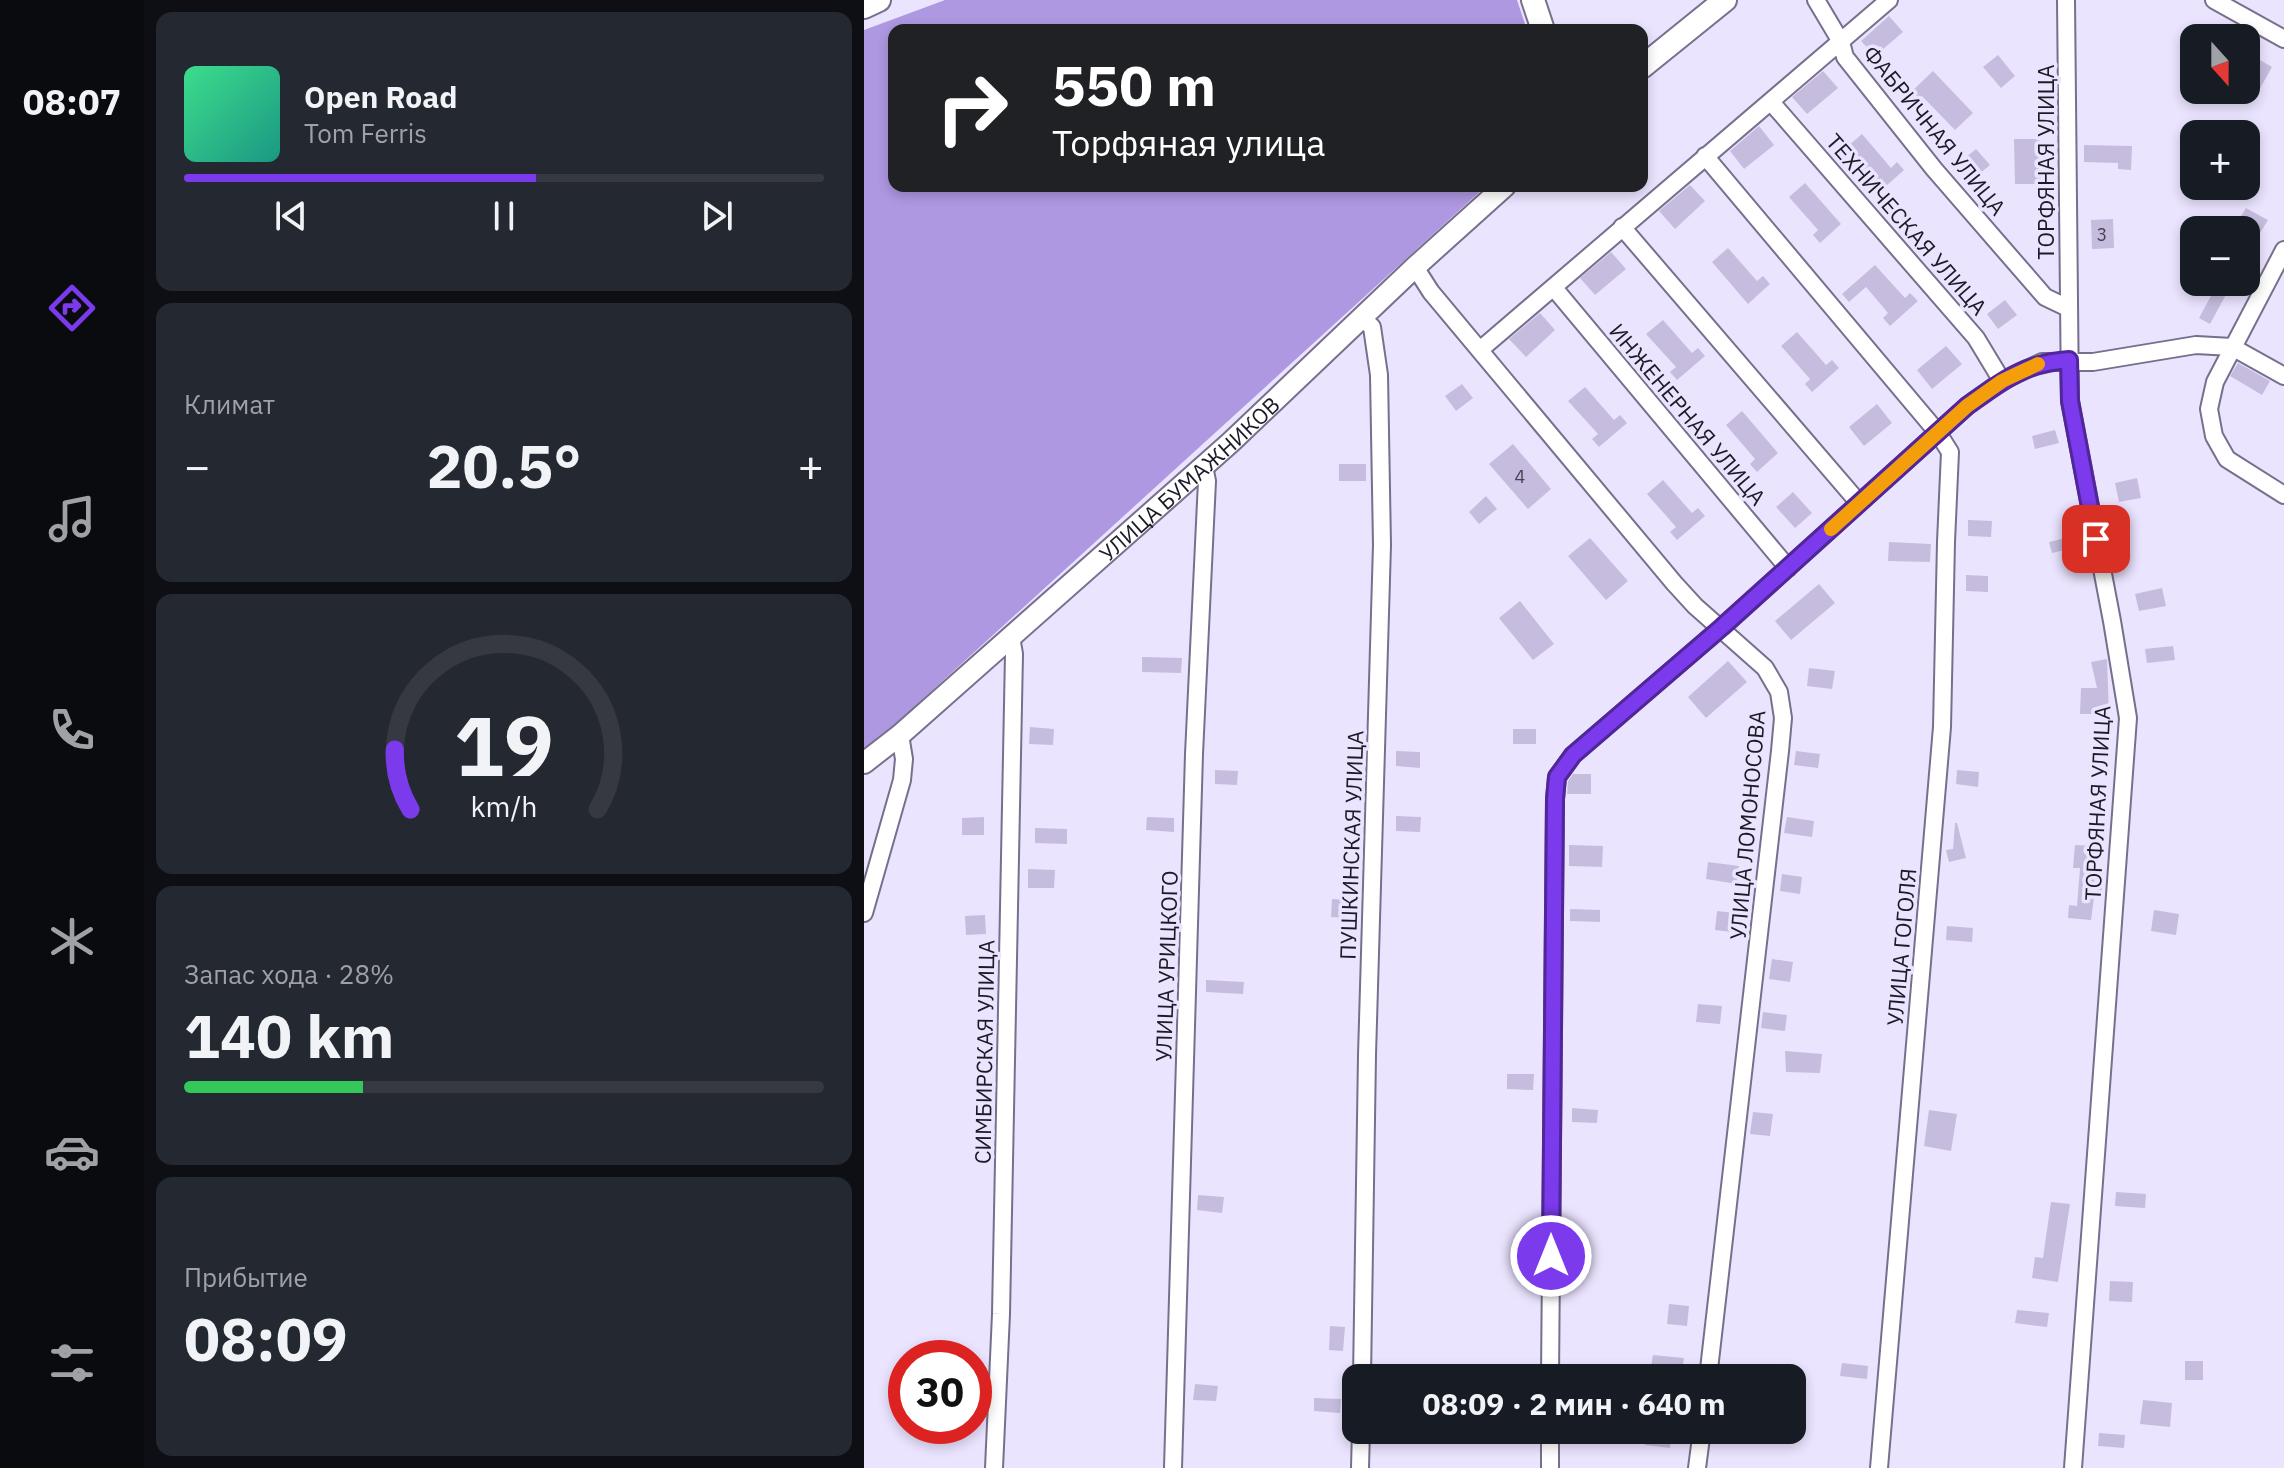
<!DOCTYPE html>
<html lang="ru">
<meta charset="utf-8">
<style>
body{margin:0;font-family:"IBM Plex Sans",sans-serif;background:#242831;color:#f1f3f6;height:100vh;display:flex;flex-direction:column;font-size:30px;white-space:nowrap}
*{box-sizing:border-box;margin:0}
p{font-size:26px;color:#9ea1a6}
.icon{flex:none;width:44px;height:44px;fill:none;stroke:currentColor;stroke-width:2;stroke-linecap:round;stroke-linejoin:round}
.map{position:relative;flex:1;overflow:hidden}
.panel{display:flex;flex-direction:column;gap:12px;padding:12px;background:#0d0f14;width:720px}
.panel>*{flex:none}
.hud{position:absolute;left:24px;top:24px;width:760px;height:168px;border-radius:16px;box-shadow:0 4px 12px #0003;background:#202124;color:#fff;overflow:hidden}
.needle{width:52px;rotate:159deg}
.controls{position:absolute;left:1316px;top:24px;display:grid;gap:16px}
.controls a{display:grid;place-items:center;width:80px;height:80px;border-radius:16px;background:#171b24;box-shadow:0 4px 12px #0003;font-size:40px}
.speed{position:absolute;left:24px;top:1340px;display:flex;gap:16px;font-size:40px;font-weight:700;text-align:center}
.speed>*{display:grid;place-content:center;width:104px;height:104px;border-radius:50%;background:#171b24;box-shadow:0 4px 12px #0003;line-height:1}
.speed .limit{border:12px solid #d22;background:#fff;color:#111}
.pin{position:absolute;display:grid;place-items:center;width:68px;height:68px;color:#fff;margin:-34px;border-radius:16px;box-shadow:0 4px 12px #0006}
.me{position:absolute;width:88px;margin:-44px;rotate:0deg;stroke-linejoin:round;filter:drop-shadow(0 0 6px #0008)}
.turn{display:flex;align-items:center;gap:28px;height:168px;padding:0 32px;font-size:36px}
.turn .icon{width:104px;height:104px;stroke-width:2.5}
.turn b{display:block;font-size:56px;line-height:68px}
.big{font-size:60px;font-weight:800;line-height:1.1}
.panel .widget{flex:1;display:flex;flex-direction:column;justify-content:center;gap:12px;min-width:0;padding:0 28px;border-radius:16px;background:#242831}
.panel .dial{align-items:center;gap:0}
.dial svg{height:208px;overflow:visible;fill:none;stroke:#363941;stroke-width:7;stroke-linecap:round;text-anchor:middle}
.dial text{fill:#f1f3f6;stroke:none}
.song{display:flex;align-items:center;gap:24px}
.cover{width:96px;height:96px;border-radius:12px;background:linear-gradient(135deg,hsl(150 70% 55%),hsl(170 70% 35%))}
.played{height:8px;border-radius:4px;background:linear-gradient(90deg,#7c3aed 55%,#363941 55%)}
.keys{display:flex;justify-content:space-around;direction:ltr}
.heat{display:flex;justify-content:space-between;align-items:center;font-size:44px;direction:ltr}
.charge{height:12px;border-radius:6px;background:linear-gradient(90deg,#34c759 28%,#363941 0)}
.trip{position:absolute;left:478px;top:1364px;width:464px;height:80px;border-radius:16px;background:#171b24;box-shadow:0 4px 12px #0003;font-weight:800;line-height:80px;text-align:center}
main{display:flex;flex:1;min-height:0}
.menu{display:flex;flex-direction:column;width:144px;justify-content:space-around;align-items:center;background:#090b0e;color:#9ea1a6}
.menu .icon{width:56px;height:56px}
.menu .on{color:#7c3aed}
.menu b{font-size:36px;color:#f1f3f6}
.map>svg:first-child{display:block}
.forest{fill:#ae98e1}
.building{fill:#c6bdde}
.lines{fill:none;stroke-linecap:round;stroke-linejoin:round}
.minor-casing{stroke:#776f8c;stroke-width:20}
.tertiary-casing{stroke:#776f8c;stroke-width:24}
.secondary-casing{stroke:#776f8c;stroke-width:26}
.minor{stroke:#fff;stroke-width:16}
.tertiary{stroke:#fff;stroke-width:20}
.secondary{stroke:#fff;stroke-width:22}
.route-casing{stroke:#51269a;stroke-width:20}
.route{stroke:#7c3aed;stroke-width:14}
.slow{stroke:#f59e0b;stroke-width:14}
.labels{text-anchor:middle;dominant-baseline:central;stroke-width:7;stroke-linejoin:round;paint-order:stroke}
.number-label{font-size:18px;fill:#474354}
.street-label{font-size:22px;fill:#1d1a26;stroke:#ebe4ff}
</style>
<main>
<nav class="menu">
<b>08:07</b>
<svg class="icon on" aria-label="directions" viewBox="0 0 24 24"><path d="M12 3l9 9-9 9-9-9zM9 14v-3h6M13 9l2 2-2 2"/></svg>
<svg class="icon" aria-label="music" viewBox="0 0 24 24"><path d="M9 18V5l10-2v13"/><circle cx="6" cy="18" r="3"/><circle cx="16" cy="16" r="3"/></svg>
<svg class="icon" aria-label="phone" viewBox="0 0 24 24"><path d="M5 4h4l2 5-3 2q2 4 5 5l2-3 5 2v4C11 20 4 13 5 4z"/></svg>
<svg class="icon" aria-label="climate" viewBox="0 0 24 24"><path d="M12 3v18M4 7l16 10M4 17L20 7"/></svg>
<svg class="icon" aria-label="car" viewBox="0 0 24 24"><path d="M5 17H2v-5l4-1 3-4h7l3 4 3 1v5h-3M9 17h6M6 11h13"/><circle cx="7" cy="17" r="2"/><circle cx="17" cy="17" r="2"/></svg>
<svg class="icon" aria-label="filters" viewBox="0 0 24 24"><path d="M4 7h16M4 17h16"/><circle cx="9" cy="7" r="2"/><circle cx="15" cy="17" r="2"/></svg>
</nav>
<section class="panel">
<div class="widget">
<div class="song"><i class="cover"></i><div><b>Open Road</b><p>Tom Ferris</p></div></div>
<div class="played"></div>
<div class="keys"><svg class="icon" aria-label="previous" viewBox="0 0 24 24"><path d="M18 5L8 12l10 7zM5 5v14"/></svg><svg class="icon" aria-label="pause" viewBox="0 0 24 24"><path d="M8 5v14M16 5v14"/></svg><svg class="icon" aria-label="next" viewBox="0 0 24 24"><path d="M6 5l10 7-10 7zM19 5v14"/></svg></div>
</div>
<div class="widget"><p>Климат</p>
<div class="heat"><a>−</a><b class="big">20.5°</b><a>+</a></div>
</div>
<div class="widget dial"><svg viewBox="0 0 100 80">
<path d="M14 69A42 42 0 1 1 86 69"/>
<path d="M14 69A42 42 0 0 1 8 46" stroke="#7c3aed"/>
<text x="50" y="56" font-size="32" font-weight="700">19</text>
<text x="50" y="72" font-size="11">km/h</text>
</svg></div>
<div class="widget"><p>Запас хода · 28%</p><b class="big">140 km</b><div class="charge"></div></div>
<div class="widget"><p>Прибытие</p><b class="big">08:09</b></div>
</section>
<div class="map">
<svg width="1420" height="1468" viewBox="0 0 1420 1468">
<rect width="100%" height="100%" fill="#ebe4ff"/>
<!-- forest -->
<path class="forest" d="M 81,0 L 653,0 L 663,30 L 30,30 L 30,186 L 622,186 L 27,728 L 0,749 L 0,30 Z"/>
<!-- building -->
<path class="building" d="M 1025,16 L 1039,32 L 1011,56 L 997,41 Z
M 1134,55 L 1151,76 L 1137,88 L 1119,67 Z
M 1389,56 L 1408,67 L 1395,90 L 1382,82 L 1382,69 Z
M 959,71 L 974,88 L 943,114 L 928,97 Z
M 1069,71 L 1109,113 L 1091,130 L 1058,96 L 1053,101 L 1045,94 Z
M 895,126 L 910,145 L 880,169 L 866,151 Z
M 998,134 L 1027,168 L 1033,162 L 1040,170 L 1012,195 L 1005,187 L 1011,182 L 982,148 Z
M 1150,139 L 1175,139 L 1177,184 L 1151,184 Z
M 1220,145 L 1268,146 L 1267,170 L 1254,169 L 1254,163 L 1220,162 Z
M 1112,149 L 1126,165 L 1114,175 L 1100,159 Z
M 941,183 L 977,224 L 956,243 L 949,235 L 954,230 L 925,197 Z
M 826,185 L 841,201 L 811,229 L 795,211 Z
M 1382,208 L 1404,220 L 1396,233 L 1374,221 Z
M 1249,219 L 1250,248 L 1228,249 L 1227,220 Z
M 864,248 L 893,281 L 899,276 L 906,284 L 884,304 L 848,262 Z
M 747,252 L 762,269 L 731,295 L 716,278 Z
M 1011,265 L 1041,298 L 1046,293 L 1054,301 L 1026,326 L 1019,318 L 1024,313 L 1002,287 L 985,302 L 978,294 Z
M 1354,283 L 1365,289 L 1346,324 L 1335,318 Z
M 1141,300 L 1153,315 L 1134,329 L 1123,314 Z
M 676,313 L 691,330 L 662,357 L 645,339 Z
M 799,320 L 828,353 L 834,348 L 841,356 L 813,380 L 806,372 L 812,367 L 782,334 Z
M 933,332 L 962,365 L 968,360 L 975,368 L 948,392 L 941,384 L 946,379 L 917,346 Z
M 1082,346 L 1098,364 L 1068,389 L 1053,370 Z
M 1374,363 L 1406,381 L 1398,395 L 1366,376 Z
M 598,384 L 609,398 L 592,411 L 581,396 Z
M 721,387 L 750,420 L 756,415 L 763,423 L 735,447 L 728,439 L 734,434 L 704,401 Z
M 1013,404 L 1028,423 L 1000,446 L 985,427 Z
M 878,411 L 914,453 L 893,472 L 886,464 L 891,459 L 862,425 Z
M 1191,430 L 1195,443 L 1171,449 L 1168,436 Z
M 649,444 L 687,489 L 664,509 L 625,464 Z
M 475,464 L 502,464 L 502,481 L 475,481 Z
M 1273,478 L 1277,498 L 1255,502 L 1251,483 Z
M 799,480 L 828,513 L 834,508 L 841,516 L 813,540 L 806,532 L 812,527 L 783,494 Z
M 929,492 L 948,513 L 931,528 L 912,507 Z
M 622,496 L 633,509 L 615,524 L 605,512 Z
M 1104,520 L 1128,521 L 1127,537 L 1104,536 Z
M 1215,535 L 1217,546 L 1188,553 L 1185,542 Z
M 726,538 L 764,581 L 742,600 L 704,556 Z
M 1025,542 L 1067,544 L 1066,562 L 1024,561 Z
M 1102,575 L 1124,576 L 1124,592 L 1102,591 Z
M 955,584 L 971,603 L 927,640 L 911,621 Z
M 1298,588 L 1302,606 L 1275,611 L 1271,594 Z
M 656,601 L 690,644 L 669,660 L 635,618 Z
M 1309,646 L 1311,660 L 1283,663 L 1281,649 Z
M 278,657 L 318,658 L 317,673 L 278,672 Z
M 1243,659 L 1245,714 L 1216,714 L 1217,688 L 1233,688 L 1227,662 Z
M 864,661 L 883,682 L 842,718 L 824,697 Z
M 945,668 L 971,671 L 968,689 L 943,686 Z
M 166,727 L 190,729 L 189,745 L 165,744 Z
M 649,729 L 672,729 L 672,744 L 649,744 Z
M 532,751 L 556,752 L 556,768 L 532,766 Z
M 932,751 L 956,754 L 954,768 L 930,765 Z
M 351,770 L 374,771 L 373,785 L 351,784 Z
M 1093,770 L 1115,772 L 1114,787 L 1092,784 Z
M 709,774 L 727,774 L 727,794 L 703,794 L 704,781 Z
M 532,816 L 557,817 L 556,832 L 532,831 Z
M 120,817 L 120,835 L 98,835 L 98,818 Z
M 283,817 L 310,818 L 310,832 L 282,830 Z
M 923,817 L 950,821 L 948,837 L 920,833 Z
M 1091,823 L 1093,823 L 1102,858 L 1085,862 L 1082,850 L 1089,849 Z
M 171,828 L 203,829 L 203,844 L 171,843 Z
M 705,845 L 739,846 L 738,867 L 705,866 Z
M 1211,845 L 1233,846 L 1230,887 L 1238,887 L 1237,898 L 1230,898 L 1227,920 L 1204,918 L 1205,905 L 1213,906 L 1216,868 L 1209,868 Z
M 844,862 L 875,866 L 873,884 L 842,879 Z
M 164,869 L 191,870 L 190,888 L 164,888 Z
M 918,874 L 938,877 L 936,894 L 916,891 Z
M 468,899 L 488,900 L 487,918 L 467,917 Z
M 706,909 L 736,910 L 736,922 L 706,921 Z
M 1290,910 L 1315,914 L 1312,935 L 1287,931 Z
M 853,911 L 870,913 L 868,932 L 851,930 Z
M 121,915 L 122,934 L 102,935 L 101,916 Z
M 1083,926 L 1109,928 L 1108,942 L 1082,940 Z
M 908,959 L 929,962 L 926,982 L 905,979 Z
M 342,980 L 380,982 L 379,994 L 342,992 Z
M 834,1004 L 858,1006 L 856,1024 L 832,1022 Z
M 899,1012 L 923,1015 L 921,1031 L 897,1028 Z
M 921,1051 L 958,1054 L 956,1073 L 922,1072 Z
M 643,1074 L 670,1074 L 669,1090 L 643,1089 Z
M 708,1108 L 734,1110 L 733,1123 L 708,1122 Z
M 1065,1110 L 1093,1114 L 1087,1151 L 1060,1146 Z
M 889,1112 L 909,1114 L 906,1136 L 886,1134 Z
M 1252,1192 L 1282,1194 L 1281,1208 L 1251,1206 Z
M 334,1195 L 360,1197 L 358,1213 L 333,1210 Z
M 1187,1202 L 1206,1204 L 1194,1282 L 1168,1278 L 1171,1257 L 1179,1258 Z
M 1246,1281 L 1269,1282 L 1268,1302 L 1245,1301 Z
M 805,1304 L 825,1306 L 823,1326 L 803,1324 Z
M 1153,1310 L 1185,1313 L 1183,1327 L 1151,1323 Z
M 466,1326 L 481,1327 L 479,1351 L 465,1350 Z
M 789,1355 L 820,1358 L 818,1371 L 787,1367 Z
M 1321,1361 L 1339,1361 L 1339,1380 L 1321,1380 Z
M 978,1363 L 1004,1366 L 1003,1379 L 976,1376 Z
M 331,1384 L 354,1386 L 352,1401 L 329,1400 Z
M 450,1398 L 477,1399 L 476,1413 L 450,1411 Z
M 1279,1400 L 1308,1403 L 1306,1427 L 1276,1424 Z
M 783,1430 L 808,1431 L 806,1448 L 781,1445 Z
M 1235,1433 L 1261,1435 L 1260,1448 L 1234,1446 Z"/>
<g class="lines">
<defs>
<path id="minor" d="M 952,0 L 977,42 L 981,57 L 1070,169 L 1181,297 L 1204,308
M 1202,0 L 1206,401 L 1248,621 L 1264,718 L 1209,1468
M 1350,0 L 1420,39
M 907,102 L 1112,338 L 1138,381
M 841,156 L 1074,433 L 1086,452 L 1082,542 L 1078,727 L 1015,1468
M 758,227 L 995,503
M 1420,250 L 1351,382 L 1345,409 L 1350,436 L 1363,459 L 1420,495
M 551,267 L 567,292 L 810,583 L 831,606 L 901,668 L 915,692 L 919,718 L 916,751 L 844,1378
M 690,288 L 924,568
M 498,318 L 508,327 L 515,375 L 518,545 L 503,1055 L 498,1378
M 617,349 L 1025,0
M 0,913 L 38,780 L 40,759 L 36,735
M 686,1378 L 691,799 L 693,777 L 709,755 L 858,627 L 1103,406 L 1138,381 L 1178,362 L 1229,362 L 1332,345 L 1368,347 L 1420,376
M 130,1468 L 137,1314 L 150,654 L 147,637
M 309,1468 L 330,754 L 343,481 L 340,466
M 496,1468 L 497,1430
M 686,1468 L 686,1430
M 833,1468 L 838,1430"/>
<g id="tertiary">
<path id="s1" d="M 0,763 L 36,735 L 367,442 L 551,267 L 641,186"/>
</g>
<path id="secondary" d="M 669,0 L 679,30
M 0,7 L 15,0
M 778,67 L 861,0"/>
</defs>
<!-- minor casing -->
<use href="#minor" class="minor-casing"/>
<!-- tertiary casing -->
<use href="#tertiary" class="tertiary-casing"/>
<!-- secondary casing -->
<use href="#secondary" class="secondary-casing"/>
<!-- minor -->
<use href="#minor" class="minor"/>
<!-- tertiary -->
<use href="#tertiary" class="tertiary"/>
<!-- secondary -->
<use href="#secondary" class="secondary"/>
</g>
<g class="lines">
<defs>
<path id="route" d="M 687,1256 L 691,799 L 693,777 L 709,755 L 858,627 L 1103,406 C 1138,381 1160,363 1205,360 L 1206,401 L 1232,539"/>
</defs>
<!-- route casing -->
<use href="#route" class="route-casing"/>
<!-- route -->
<use href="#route" class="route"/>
<!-- slow -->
<path class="slow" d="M 967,529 L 1103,406 L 1138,381 L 1174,364"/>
</g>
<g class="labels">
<!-- number labels -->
<g class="number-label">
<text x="1238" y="234">3</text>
<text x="656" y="476">4</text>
</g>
<!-- street labels -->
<g class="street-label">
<text transform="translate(1071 130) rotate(51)">ФАБРИЧНАЯ УЛИЦА</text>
<text transform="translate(1181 162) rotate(-90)">ТОРФЯНАЯ УЛИЦА</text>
<text transform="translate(1043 224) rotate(49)">ТЕХНИЧЕСКАЯ УЛИЦА</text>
<text transform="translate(824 414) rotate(50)">ИНЖЕНЕРНАЯ УЛИЦА</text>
<text stroke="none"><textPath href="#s1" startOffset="432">УЛИЦА БУМАЖНИКОВ</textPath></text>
<text transform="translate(1233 803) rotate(-87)">ТОРФЯНАЯ УЛИЦА</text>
<text transform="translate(883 825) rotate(-85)">УЛИЦА ЛОМОНОСОВА</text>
<text transform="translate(487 845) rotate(-88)">ПУШКИНСКАЯ УЛИЦА</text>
<text transform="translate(1037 947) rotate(-85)">УЛИЦА ГОГОЛЯ</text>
<text transform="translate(302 966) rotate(-88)">УЛИЦА УРИЦКОГО</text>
<text transform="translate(120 1052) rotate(-89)">СИМБИРСКАЯ УЛИЦА</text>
</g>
</g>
</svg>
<div class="controls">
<a><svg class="needle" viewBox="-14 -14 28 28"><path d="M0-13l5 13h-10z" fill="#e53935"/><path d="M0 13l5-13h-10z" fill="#9ea1a6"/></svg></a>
<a>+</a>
<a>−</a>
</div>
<div class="speed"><div class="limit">30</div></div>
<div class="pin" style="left:1232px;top:539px;background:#d93025"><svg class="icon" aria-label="arrive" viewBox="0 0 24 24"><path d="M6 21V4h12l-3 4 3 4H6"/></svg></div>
<svg class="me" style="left:687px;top:1256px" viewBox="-20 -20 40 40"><circle r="17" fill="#7c3aed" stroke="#fff" stroke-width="3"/><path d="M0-11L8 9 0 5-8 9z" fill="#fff"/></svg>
<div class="trip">08:09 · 2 мин · 640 m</div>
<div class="hud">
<div class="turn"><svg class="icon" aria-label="right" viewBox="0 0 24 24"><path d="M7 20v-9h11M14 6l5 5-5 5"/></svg><div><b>550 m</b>Торфяная улица</div></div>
</div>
</div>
</main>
